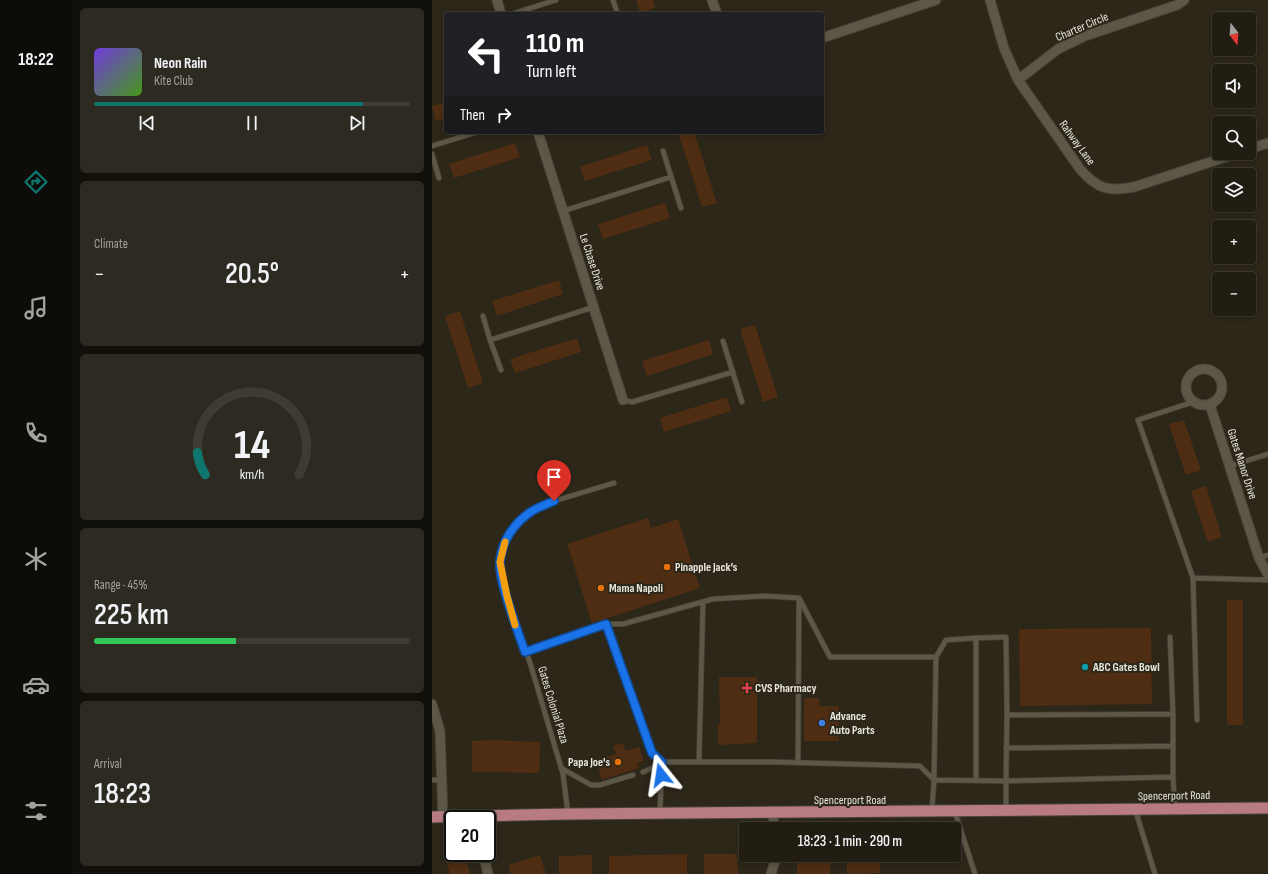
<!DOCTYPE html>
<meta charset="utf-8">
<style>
body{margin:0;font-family:"Sofia Sans Condensed",sans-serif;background:#2d2a21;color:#f1f3f6;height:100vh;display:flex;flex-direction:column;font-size:15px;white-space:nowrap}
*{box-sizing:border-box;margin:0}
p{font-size:13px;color:#a2a2a0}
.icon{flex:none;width:22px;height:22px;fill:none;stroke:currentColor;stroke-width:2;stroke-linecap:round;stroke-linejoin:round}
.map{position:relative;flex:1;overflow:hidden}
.drawer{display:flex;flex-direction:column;gap:8px;padding:8px;background:#12100a;width:360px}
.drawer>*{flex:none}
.hud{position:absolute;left:12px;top:12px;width:380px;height:122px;border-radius:4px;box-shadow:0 2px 6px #0003,0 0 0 1px #3e3b33;background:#202124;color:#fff;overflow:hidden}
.needle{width:26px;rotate:163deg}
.fabs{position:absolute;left:780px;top:12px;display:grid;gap:8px}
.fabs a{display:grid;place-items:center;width:44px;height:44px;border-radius:4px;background:#211d13;box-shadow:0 2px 6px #0003,0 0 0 1px #3e3b33;font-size:20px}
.speed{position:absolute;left:12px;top:810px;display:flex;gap:8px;font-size:20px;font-weight:700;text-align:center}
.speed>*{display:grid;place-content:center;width:52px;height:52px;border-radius:50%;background:#211d13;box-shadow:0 2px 6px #0003,0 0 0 1px #3e3b33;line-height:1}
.speed .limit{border:2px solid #111;border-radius:6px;background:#fff;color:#111}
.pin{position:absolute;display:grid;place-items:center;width:34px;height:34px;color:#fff;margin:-41px -17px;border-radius:50% 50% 50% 0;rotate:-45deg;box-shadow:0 0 4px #0007}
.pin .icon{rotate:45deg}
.me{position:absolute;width:44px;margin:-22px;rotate:345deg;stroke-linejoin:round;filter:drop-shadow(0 0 3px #0008)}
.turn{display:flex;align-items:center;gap:14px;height:84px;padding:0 16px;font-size:18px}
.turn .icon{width:52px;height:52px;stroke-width:2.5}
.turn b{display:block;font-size:28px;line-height:34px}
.then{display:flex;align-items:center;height:38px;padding:0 16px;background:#0003;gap:8px;font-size:15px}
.big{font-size:30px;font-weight:600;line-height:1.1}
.drawer .widget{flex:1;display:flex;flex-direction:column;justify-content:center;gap:6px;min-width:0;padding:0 14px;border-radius:6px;background:#2d2a21}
.drawer .dial{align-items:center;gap:0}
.dial svg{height:104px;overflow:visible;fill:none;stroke:#3e3b33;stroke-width:7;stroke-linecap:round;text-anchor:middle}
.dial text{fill:#f1f3f6;stroke:none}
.song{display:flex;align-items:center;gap:12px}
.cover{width:48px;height:48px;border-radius:6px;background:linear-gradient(135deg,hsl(260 70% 55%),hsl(100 70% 35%))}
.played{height:4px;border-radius:2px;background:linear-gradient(90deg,#0f766e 85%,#3e3b33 85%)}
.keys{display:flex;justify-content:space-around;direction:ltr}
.heat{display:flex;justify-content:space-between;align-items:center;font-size:22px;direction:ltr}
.charge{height:6px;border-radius:3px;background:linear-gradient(90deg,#34c759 45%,#3e3b33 0)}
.trip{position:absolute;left:307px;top:822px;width:222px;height:40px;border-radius:4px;background:#211d13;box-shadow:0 2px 6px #0003,0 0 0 1px #3e3b33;font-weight:600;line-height:40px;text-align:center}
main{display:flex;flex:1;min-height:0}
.tab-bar{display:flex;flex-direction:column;width:72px;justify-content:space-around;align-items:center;background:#0d0c08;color:#a2a2a0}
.tab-bar .icon{width:28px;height:28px}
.tab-bar .on{color:#0f766e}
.tab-bar b{font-size:18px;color:#f1f3f6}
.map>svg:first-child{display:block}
.building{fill:#4e2d12}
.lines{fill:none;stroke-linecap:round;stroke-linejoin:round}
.service-casing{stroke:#474338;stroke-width:6}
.minor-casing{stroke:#474338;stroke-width:11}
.primary-casing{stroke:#474338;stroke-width:13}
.service{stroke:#5c5747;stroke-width:4.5}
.minor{stroke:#5c5747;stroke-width:9}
.primary{stroke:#b87b82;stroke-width:11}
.route-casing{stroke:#114b97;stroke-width:10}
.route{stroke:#1a73e8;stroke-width:7}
.slow{stroke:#f59e0b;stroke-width:7}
.food-dot{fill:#e8710a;stroke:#2c2719;stroke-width:1.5}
.culture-dot{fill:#0f9aa8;stroke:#2c2719;stroke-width:1.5}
.health-dot{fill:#e0444e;stroke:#2c2719;stroke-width:1.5}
.shop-dot{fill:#3f7fe0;stroke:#2c2719;stroke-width:1.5}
.labels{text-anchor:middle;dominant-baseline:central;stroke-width:4;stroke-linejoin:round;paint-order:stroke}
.street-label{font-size:12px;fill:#e9e6dd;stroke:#2c2719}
.poi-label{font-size:12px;font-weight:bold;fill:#e9e6dd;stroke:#2c2719;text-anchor:start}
</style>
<main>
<nav class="tab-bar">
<b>18:22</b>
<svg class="icon on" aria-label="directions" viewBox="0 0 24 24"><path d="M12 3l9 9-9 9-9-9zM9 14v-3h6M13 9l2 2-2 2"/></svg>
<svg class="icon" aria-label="music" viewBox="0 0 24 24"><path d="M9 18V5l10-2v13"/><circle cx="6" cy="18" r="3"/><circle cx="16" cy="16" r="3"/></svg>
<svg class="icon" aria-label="phone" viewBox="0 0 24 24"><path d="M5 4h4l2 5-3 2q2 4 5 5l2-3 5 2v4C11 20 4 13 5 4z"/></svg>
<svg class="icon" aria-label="climate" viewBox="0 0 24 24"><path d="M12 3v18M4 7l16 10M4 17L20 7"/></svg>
<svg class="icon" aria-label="car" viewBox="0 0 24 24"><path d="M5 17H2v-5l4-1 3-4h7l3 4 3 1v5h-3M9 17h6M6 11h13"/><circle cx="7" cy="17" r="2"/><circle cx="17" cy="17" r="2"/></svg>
<svg class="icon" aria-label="filters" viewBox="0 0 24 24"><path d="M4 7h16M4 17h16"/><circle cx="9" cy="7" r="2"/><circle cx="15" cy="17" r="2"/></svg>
</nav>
<section class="drawer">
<div class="widget">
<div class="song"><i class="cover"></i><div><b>Neon Rain</b><p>Kite Club</p></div></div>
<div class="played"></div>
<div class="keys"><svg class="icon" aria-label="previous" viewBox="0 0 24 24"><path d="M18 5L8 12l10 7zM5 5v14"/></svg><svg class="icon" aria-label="pause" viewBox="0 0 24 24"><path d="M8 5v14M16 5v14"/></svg><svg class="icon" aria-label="next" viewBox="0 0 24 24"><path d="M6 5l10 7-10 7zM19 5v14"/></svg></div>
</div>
<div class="widget"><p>Climate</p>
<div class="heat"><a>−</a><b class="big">20.5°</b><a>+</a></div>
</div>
<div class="widget dial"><svg viewBox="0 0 100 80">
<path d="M14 69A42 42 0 1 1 86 69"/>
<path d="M14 69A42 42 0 0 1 8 52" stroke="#0f766e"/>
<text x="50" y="56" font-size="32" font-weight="700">14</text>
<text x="50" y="72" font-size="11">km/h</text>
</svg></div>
<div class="widget"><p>Range · 45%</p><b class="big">225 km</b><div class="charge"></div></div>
<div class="widget"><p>Arrival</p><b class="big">18:23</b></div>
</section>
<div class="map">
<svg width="836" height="874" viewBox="0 0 836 874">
<rect width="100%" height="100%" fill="#2c2719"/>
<!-- building -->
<path class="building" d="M 204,0 L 221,0 L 223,8 L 208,13 Z
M 14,102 L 14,118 L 4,121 L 0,106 Z
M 256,132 L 262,132 L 285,203 L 270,207 L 247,135 Z
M 83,143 L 88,157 L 22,178 L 17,164 Z
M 215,145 L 220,160 L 153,181 L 148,167 Z
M 233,203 L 238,218 L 171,239 L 166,224 Z
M 127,280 L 131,294 L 65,316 L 60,301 Z
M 28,311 L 51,383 L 36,388 L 13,316 Z
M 323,325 L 346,397 L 331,402 L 308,329 Z
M 145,338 L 149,352 L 83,373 L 78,359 Z
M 277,340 L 281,354 L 215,376 L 210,361 Z
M 295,397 L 299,411 L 232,432 L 228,418 Z
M 752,420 L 769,470 L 754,475 L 737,424 Z
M 774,486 L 790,537 L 776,542 L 759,491 Z
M 216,518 L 219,528 L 246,519 L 268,588 L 160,623 L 135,544 Z
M 795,600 L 811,600 L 811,725 L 795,725 Z
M 719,628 L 720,704 L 588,706 L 587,629 Z
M 287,677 L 325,677 L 325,681 L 330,681 L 330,689 L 325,689 L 325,743 L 286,745 L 286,724 L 288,724 Z
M 372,698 L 387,698 L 387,706 L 407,706 L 407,741 L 372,741 Z
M 59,740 L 108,742 L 107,773 L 40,772 L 40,741 Z
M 191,743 L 194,751 L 207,747 L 212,761 L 205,763 L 207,768 L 170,780 L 164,760 L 184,754 L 181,746 Z
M 255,854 L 255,874 L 177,874 L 177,856 Z
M 272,854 L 305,854 L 306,874 L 272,874 Z
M 33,855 L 38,874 L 18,874 L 14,861 Z
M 108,855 L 114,874 L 79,874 L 76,865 Z
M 160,855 L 160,874 L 127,874 L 127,856 Z
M 365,855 L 398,855 L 398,874 L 365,874 Z
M 415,855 L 448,855 L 448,873 L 415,874 Z"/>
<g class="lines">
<defs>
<path id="service" d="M 181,0 L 185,12
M 80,14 L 124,0
M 0,146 L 45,132
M 231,151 L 249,208
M 0,154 L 7,178
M 131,211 L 239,177
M 51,316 L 58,340 L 162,307
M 58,340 L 69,370
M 291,341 L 310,402
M 191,400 L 200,402 L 301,372
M 761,402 L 706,420 L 761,578
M 798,466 L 836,454
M 827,558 L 836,555
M 174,624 L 191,624 L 281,599 L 334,596 L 367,598 L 398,657 L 504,657 L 502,780
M 738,637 L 741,714
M 93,652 L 174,624 L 220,753 L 230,762 L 218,769 L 211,772
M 504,657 L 514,640 L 544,638
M 765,720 L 761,578 L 836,580
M 574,748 L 741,746
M 267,762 L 271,602
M 366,762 L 367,598
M 129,768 L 159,785 L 168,785 L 201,775
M 0,780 L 10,780
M 544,781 L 544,638 L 574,637 L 575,715
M 703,809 L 723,874
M 500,810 L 502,780 L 574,781 L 575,715 L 741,714 L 741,777
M 574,810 L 574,781 L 741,777 L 743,809
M 228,812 L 230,762 L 344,762 L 488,766 L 502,780
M 523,812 L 543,874
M 136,814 L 131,774 L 99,666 L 75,596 L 68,562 L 73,543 L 84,525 L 101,511 L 122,501 L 182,483"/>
<path id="minor" d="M 65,0 L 69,14
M 280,0 L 285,14
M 558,0 L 572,48 L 586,80 L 648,169 C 665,189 677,192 702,187 L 806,153
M 390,38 L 504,0
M 586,80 L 626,49 L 653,36 L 745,5 L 752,0
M 106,132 L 191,400
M 817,149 L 836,143
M754 387a18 18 0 1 1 36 0a18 18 0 1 1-36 0Z
M 778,405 L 827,558 L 836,575
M 0,704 L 8,731 L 11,818
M 341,813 L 342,829
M 51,853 L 56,874
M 339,874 L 343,861 L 343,855"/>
<path id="primary" d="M 0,817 L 136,814 L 836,808"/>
</defs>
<!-- service casing -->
<use href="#service" class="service-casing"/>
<!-- minor casing -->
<use href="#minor" class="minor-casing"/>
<!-- primary casing -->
<use href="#primary" class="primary-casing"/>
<!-- service -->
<use href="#service" class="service"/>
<!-- minor -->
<use href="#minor" class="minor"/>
<!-- primary -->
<use href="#primary" class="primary"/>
</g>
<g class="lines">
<defs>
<path id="route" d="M 122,501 C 115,504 107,507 100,511 C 83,522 70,540 68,561 C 66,581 86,631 93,652 L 174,624 L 220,753 L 230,762 L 229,775"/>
</defs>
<!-- route casing -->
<use href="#route" class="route-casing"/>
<!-- route -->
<use href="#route" class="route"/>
<!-- slow -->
<path class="slow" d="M 73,542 L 68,562 L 75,596 L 83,625"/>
</g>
<!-- markers -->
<g class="food-dot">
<circle cx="235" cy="567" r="4"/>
<circle cx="169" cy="588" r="4"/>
<circle cx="186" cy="762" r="4"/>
</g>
<circle class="culture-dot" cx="653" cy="667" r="4"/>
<path class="health-dot" d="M313 682h4v4h4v4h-4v4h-4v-4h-4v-4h4z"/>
<circle class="shop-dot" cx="390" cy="723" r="4"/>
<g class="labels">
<!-- street labels -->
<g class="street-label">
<text transform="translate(650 27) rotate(-23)">Charter Circle</text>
<text transform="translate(645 143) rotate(54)">Rahway Lane</text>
<text transform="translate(160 262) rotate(72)">Le Chase Drive</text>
<text transform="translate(810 464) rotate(72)">Gates Manor Drive</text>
<text transform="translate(121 705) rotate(73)">Gates Colonial Plaza</text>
<text transform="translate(742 796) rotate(-1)">Spencerport Road</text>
<text x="418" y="800">Spencerport Road</text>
</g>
<!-- poi labels -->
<g class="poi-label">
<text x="243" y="567">Pinapple Jack's</text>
<text x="177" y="588">Mama Napoli</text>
<text x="661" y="667">ABC Gates Bowl</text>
<text x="323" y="688">CVS Pharmacy</text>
<text x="398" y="716">Advance<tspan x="398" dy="14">Auto Parts</tspan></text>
<text x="178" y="762" text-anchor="end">Papa Joe's</text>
</g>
</g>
</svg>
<div class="fabs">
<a><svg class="needle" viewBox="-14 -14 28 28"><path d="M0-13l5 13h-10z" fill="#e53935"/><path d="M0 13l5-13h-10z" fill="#a2a2a0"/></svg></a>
<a><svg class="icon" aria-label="sound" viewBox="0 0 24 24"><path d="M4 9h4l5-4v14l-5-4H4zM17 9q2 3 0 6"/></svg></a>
<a><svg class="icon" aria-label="search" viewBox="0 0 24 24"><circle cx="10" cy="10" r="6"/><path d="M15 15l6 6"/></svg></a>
<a><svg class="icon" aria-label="layers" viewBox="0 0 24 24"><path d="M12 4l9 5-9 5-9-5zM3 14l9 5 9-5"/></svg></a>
<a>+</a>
<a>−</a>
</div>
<div class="speed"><div class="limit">20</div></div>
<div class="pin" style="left:122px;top:501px;background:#d93025"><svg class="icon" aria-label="arrive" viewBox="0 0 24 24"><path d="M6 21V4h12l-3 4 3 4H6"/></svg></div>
<svg class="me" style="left:229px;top:775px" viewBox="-20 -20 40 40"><path d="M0-17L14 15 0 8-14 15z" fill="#1a73e8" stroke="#fff" stroke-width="4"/></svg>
<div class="trip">18:23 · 1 min · 290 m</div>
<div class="hud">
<div class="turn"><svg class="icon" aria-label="left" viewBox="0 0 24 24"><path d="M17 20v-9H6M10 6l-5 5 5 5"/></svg><div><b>110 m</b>Turn left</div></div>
<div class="then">Then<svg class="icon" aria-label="right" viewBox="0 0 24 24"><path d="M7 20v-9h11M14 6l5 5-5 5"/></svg></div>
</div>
</div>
</main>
